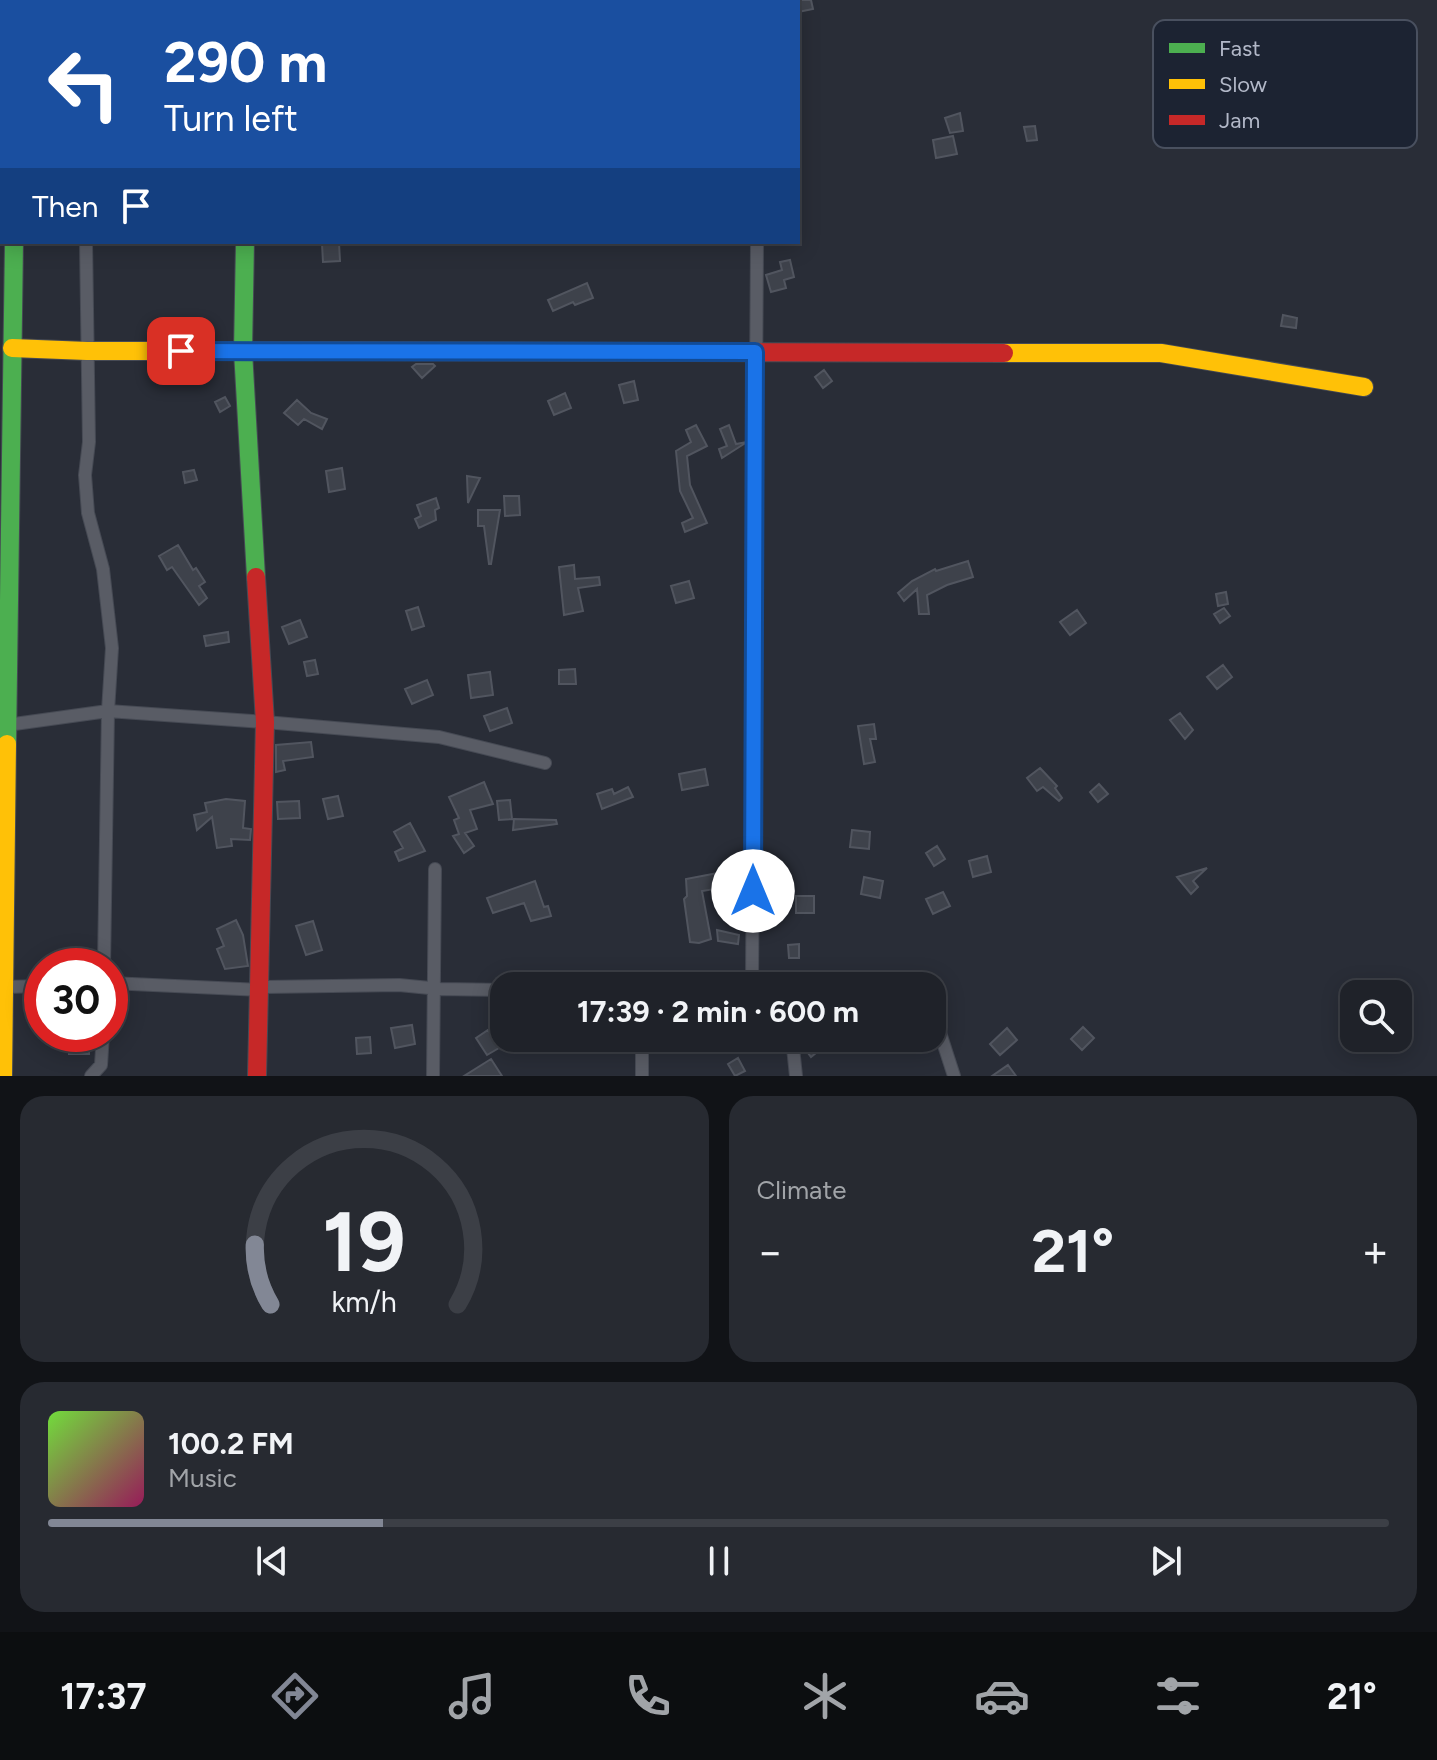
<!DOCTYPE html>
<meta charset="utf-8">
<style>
body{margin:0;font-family:Figtree,sans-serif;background:#272a31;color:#f1f3f6;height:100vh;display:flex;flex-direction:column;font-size:30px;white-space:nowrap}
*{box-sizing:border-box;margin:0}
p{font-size:26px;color:#a1a4a8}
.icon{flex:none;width:44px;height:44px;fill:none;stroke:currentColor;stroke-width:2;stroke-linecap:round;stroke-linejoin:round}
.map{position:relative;height:1076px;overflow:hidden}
.panel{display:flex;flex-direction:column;gap:20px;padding:20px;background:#111317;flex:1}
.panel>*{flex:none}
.guide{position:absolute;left:0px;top:0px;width:800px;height:244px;box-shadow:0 4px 20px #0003,0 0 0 2px #3c3f46;background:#1a4fa0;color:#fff;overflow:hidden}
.fabs{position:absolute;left:1340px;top:980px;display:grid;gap:16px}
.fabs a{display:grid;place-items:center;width:72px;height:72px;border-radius:16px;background:#1f2229;box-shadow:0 4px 20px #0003,0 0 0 2px #3c3f46;font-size:40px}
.speed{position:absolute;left:24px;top:948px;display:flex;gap:16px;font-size:40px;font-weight:700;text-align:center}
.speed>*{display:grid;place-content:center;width:104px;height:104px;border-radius:50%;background:#1f2229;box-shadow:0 4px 20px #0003,0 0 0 2px #3c3f46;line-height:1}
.speed .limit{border:12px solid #d22;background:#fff;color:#111}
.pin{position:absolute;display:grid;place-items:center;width:68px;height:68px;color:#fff;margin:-34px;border-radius:16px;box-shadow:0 4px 12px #0006}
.me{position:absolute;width:88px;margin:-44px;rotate:0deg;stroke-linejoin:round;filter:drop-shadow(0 0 6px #0008)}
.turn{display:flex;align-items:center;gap:28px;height:168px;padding:0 32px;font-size:36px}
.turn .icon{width:104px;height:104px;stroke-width:2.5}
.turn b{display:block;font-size:56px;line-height:68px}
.then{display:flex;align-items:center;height:76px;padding:0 32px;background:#0003;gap:16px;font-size:30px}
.big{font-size:60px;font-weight:700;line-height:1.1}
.panel .widget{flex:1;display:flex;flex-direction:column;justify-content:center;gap:12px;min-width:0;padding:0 28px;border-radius:24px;background:#272a31}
.panel .dial{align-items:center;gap:0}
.dial svg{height:208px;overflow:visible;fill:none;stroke:#3c3f46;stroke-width:7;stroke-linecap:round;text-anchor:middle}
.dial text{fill:#f1f3f6;stroke:none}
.song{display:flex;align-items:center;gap:24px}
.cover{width:96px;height:96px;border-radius:12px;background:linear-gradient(135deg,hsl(100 70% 55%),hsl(330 70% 35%))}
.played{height:8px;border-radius:4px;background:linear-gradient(90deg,#828795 25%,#3c3f46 25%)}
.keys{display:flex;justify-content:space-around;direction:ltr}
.heat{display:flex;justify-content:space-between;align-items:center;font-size:44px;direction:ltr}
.panel .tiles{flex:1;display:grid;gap:20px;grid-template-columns:1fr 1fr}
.widget:last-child{grid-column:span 2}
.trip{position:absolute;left:490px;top:972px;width:456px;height:80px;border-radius:24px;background:#1f2229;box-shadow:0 4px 20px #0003,0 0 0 2px #3c3f46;font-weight:700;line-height:80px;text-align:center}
.dock{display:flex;height:128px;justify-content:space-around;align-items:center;background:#0c0e10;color:#a1a4a8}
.dock .icon{width:56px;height:56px}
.dock .current{color:#828795}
.dock b{font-size:36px;color:#f1f3f6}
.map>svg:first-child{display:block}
.building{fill:#3e424b;stroke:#51555f;stroke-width:2}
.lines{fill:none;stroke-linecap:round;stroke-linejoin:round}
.street-casing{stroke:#464a54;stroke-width:14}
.fast-casing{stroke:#464a54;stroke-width:20}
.slow-casing{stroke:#464a54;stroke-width:20}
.jam-casing{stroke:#464a54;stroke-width:20}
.street{stroke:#595c65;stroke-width:12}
.fast{stroke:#4caf50;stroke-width:18}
.slow{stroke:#ffc107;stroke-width:18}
.jam{stroke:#c62828;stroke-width:18}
.route-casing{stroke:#114b97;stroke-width:20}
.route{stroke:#1a73e8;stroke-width:14}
.key{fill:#1c2332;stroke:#49505f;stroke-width:2}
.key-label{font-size:22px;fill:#b2b8c8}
</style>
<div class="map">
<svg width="1437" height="1076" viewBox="0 0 1437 1076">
<rect width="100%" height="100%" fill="#292d37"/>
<!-- building -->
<path class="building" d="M 798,0 L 811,0 L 813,9 L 798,12 Z
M 960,113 L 963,131 L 950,133 L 945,118 Z
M 1035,126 L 1037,140 L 1027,141 L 1024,127 Z
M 953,136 L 957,154 L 936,158 L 933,140 Z
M 339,243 L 340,261 L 323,262 L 322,244 Z
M 790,260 L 794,277 L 784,280 L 786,288 L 771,292 L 766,275 L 782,270 L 780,262 Z
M 587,283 L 593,298 L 575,305 L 573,302 L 553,311 L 548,300 Z
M 1283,315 L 1297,318 L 1296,328 L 1281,326 Z
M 173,319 L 179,334 L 161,339 L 156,327 Z
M 416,364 L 433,364 L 435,366 L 422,378 L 412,367 Z
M 824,370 L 832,381 L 823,388 L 815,377 Z
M 634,381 L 638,400 L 624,403 L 619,385 Z
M 565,393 L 571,408 L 554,415 L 548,401 Z
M 225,397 L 230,406 L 220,412 L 215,402 Z
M 297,400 L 311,413 L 327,419 L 322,429 L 304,419 L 298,425 L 284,413 Z
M 696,425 L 707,446 L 687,456 L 690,485 L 707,523 L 685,532 L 682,523 L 693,518 L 680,491 L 676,451 L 691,442 L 686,430 Z
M 729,425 L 736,444 L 747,442 L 722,458 L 719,449 L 727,446 L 720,429 Z
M 342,468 L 345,489 L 329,492 L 326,471 Z
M 194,470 L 197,480 L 185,483 L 183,472 Z
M 467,476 L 480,478 L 468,503 Z
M 504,496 L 519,496 L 520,515 L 505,516 Z
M 436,498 L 439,508 L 435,510 L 436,520 L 419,528 L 415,519 L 421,516 L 417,505 Z
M 478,510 L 500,510 L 491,564 L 489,564 L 484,526 L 478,526 Z
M 178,545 L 193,570 L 196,568 L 205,582 L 199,586 L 207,598 L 199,605 L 172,567 L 167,570 L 159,556 Z
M 968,561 L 973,577 L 947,585 L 927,595 L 929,614 L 919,614 L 917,589 L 904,601 L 898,593 L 912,581 L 935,569 L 936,571 Z
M 574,565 L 575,579 L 599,577 L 600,585 L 578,588 L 583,611 L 564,615 L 559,567 Z
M 689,581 L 694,598 L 676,603 L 671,586 Z
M 1226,592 L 1228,604 L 1218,606 L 1216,594 Z
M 418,607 L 424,626 L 412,630 L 406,611 Z
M 1224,608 L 1230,616 L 1220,623 L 1214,614 Z
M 1077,610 L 1086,623 L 1070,635 L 1060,622 Z
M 300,620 L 307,637 L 289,644 L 282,627 Z
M 228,632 L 229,642 L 206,646 L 204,636 Z
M 315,660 L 318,674 L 307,676 L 304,662 Z
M 1223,665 L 1232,677 L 1217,689 L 1207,677 Z
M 575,669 L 576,684 L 559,684 L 559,670 Z
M 490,672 L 493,695 L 471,698 L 468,675 Z
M 427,680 L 433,695 L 412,704 L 405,689 Z
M 507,708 L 512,723 L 490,731 L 484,716 Z
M 1180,713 L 1193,730 L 1185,739 L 1170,720 Z
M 874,724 L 876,739 L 870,739 L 875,762 L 864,764 L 858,726 Z
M 311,742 L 313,757 L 283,761 L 285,770 L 276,772 L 276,745 Z
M 1040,768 L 1057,786 L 1055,788 L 1062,798 L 1059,801 L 1043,787 L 1037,791 L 1027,778 Z
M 705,769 L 708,785 L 682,790 L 679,774 Z
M 484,782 L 493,804 L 470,810 L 477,829 L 465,833 L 474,846 L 464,853 L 453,836 L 459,834 L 454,820 L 459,818 L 449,797 Z
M 1099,784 L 1108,794 L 1098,802 L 1090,792 Z
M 628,787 L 633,797 L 602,809 L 597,794 L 612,789 L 614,794 Z
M 338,796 L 343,816 L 328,819 L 323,799 Z
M 226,799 L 245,801 L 243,828 L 251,829 L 250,840 L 231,839 L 232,846 L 217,848 L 212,817 L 197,830 L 194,815 L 207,812 L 205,803 Z
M 510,800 L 512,819 L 499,820 L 497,801 Z
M 299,801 L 300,818 L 278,819 L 277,802 Z
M 514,819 L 556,820 L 557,824 L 513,830 Z
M 410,823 L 425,851 L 399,861 L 395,852 L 403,848 L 394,832 Z
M 852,830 L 870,832 L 869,849 L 850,847 Z
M 937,846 L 945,859 L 934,866 L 926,853 Z
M 987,856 L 991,872 L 973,877 L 969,861 Z
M 1207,868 L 1193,881 L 1198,887 L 1191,894 L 1177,877 Z
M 718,873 L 721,888 L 702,891 L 711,939 L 699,943 L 690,942 L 684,899 L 687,896 L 686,879 Z
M 864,877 L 883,881 L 880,898 L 861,894 Z
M 535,881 L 544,907 L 548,906 L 551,916 L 531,921 L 524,903 L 493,913 L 487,898 Z
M 943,892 L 950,906 L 933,914 L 926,899 Z
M 796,896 L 814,896 L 814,913 L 796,913 Z
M 236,920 L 243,935 L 248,966 L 225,969 L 217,949 L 224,946 L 217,929 Z
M 313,921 L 322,950 L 306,955 L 296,926 Z
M 717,930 L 739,935 L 738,944 L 718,941 Z
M 799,944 L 799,958 L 789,958 L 788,945 Z
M 412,1025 L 415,1044 L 395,1048 L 391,1028 Z
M 1083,1027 L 1094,1038 L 1082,1050 L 1071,1039 Z
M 1007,1028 L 1017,1040 L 1000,1055 L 990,1044 Z
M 488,1030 L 499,1048 L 487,1055 L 476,1038 Z
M 69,1034 L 89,1034 L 89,1054 L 69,1054 Z
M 370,1037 L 371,1053 L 357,1054 L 356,1038 Z
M 771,1038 L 783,1038 L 783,1043 L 773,1051 L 766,1041 Z
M 816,1040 L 822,1048 L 811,1057 L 805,1049 Z
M 738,1058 L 745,1071 L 735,1076 L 728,1064 Z
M 491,1059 L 502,1076 L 464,1076 Z
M 1008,1065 L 1016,1076 L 992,1076 Z"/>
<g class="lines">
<defs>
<path id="street" d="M 132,2 L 134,0
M 250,2 L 250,0
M 763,2 L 763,0
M 86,242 L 89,442 L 85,475 L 88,513 L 103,569 L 112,648 L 108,711 L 104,966
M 7,725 L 108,711 L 265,722 L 439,737 L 545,763
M 110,983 L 259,990 L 264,987 L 399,985 L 440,989 L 504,990
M 677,986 L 912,986
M 752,986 L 757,242
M 4,987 L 42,986
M 932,1008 L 954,1076
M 792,1038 L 796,1076
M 91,1076 L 101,1065 L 103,1034
M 433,1076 L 435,869
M 642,1076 L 642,1038"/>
<path id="fast" d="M 245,242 L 243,351 L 256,577
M 7,744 L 14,242"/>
<path id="slow" d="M 12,348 L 87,351 L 351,351
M 1004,353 L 1161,353 L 1364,387
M 3,1076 L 7,744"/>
<path id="jam" d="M 17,0 L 17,2
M 351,351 L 1004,353
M 256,577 L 265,722 L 257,1076"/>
</defs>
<!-- street casing -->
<use href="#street" class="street-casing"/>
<!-- fast casing -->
<use href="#fast" class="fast-casing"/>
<!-- slow casing -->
<use href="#slow" class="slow-casing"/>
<!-- jam casing -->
<use href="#jam" class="jam-casing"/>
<!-- street -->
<use href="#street" class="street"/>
<!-- fast -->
<use href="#fast" class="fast"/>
<!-- slow -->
<use href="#slow" class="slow"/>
<!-- jam -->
<use href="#jam" class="jam"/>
</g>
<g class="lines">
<defs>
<path id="route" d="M 181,351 L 755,352 L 753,891"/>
</defs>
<!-- route casing -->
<use href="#route" class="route-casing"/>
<!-- route -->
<use href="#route" class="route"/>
</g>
<!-- legend -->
<rect x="1153" y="20" width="264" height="128" rx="12" class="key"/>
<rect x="1169" y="43" width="36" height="10" fill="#4caf50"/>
<rect x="1169" y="79" width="36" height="10" fill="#ffc107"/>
<rect x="1169" y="115" width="36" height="10" fill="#c62828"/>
<g class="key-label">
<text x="1219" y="56">Fast</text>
<text x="1219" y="92">Slow</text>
<text x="1219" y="128">Jam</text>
</g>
</svg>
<div class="fabs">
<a><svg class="icon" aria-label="search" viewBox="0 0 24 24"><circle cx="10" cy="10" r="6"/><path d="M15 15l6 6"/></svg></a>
</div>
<div class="speed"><div class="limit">30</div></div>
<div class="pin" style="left:181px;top:351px;background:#d93025"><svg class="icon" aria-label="arrive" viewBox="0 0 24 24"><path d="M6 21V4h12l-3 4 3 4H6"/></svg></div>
<svg class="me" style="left:753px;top:891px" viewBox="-20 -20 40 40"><circle r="19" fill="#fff"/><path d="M0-13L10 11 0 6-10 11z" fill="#1a73e8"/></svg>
<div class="trip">17:39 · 2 min · 600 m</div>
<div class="guide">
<div class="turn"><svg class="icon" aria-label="left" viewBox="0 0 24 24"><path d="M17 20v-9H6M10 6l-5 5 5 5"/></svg><div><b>290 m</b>Turn left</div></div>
<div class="then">Then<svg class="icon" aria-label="arrive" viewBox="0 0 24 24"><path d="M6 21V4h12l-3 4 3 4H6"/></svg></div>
</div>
</div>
<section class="panel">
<div class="tiles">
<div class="widget dial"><svg viewBox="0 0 100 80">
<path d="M14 69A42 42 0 1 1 86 69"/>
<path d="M14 69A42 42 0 0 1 8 46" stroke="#828795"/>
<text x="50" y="56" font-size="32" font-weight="700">19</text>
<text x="50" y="72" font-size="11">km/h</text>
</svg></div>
<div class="widget"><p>Climate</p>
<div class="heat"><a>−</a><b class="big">21°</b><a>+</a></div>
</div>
<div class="widget">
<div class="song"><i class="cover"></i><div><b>100.2 FM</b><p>Music</p></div></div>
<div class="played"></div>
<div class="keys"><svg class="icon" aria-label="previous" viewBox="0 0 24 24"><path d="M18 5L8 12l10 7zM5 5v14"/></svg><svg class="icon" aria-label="pause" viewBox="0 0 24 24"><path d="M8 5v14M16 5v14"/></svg><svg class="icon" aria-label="next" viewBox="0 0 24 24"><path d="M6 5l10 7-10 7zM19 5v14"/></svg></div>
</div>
</div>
</section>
<nav class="dock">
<b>17:37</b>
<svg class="icon current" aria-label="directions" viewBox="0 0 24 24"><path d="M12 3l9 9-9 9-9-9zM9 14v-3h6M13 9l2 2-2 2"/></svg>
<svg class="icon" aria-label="music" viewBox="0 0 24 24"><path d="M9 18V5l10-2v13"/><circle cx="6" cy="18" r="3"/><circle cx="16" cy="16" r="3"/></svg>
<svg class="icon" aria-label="phone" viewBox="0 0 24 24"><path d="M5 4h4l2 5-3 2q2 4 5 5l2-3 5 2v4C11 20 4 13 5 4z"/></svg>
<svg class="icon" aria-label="climate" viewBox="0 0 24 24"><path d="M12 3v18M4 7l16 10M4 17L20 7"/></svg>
<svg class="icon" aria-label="car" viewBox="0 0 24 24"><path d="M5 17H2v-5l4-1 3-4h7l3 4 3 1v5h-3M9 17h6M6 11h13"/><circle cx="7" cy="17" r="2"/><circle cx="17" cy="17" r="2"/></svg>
<svg class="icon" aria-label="filters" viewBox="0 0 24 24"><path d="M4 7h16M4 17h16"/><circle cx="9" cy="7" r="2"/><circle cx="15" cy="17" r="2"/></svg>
<b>21°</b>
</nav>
